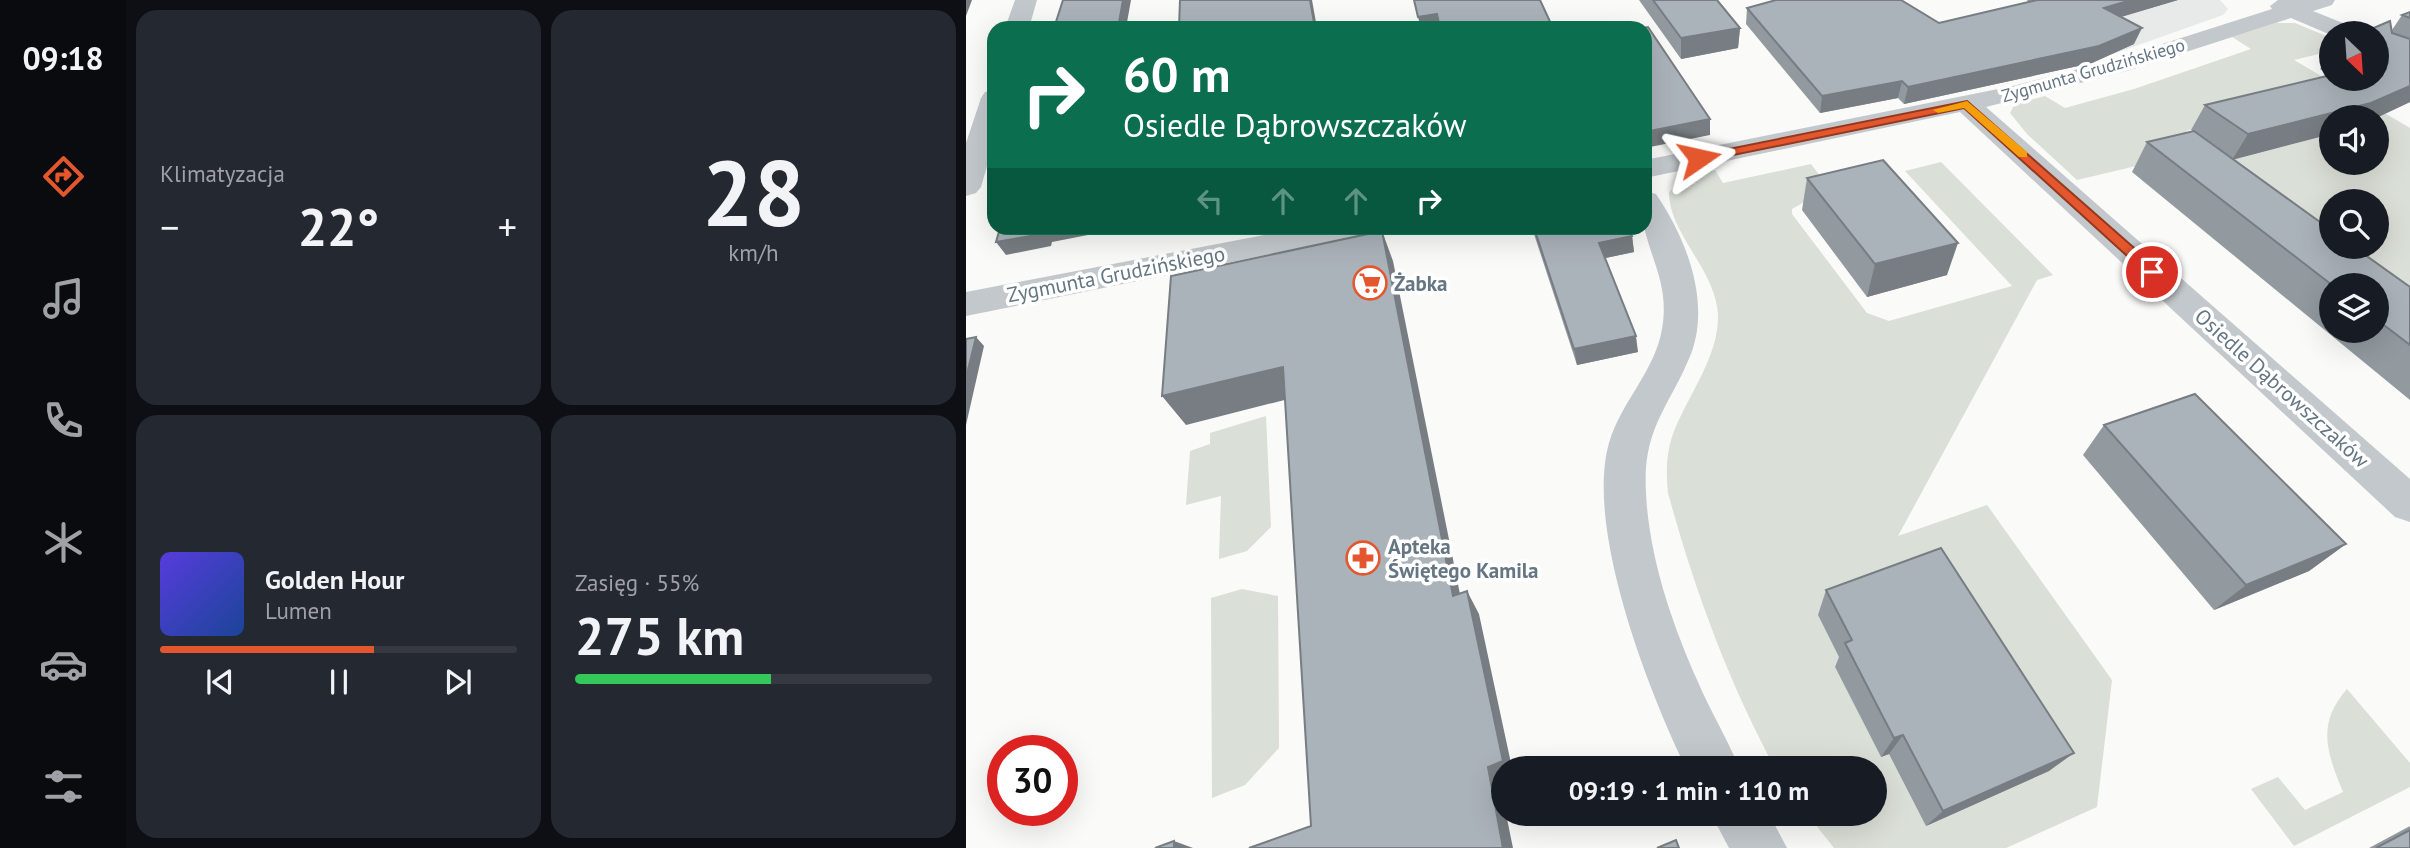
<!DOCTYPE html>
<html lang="pl">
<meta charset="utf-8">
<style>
body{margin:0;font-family:"PT Sans",sans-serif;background:#242831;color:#f1f3f6;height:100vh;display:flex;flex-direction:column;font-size:26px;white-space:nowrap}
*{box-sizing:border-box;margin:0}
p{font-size:23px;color:#9ea1a6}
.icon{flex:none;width:38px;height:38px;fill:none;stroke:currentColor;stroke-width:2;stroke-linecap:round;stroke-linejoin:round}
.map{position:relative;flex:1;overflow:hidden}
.panel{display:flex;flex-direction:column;gap:10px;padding:10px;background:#0d0f14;width:840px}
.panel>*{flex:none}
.guide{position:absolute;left:21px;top:21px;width:665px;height:214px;border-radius:21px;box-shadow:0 7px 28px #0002;background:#0b6e4f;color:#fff;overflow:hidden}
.needle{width:46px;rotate:155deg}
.fabs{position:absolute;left:1353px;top:21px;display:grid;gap:14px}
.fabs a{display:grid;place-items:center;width:70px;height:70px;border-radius:50%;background:#171b24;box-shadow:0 7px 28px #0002;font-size:35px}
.speed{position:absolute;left:21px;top:735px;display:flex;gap:14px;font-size:35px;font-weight:700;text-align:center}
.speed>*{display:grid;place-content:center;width:91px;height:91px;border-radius:50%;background:#171b24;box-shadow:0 7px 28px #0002;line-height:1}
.speed .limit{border:10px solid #d22;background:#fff;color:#111}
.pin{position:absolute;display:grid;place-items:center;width:60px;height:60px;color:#fff;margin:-30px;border:4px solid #fff;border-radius:50%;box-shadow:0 2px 7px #0007}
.me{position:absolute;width:77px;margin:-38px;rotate:79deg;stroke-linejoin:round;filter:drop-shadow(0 0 5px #0008)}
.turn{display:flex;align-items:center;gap:24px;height:147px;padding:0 21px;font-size:32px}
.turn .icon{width:91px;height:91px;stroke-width:2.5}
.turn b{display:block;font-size:49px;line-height:60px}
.lanes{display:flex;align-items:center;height:66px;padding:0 21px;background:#0003;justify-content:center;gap:35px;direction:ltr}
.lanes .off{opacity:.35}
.big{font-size:52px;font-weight:700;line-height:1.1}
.panel .widget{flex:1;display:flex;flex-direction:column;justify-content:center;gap:10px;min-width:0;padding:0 24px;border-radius:21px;background:#242831}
.panel .dial{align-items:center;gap:0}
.dial b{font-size:91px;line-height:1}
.song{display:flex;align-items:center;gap:21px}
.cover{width:84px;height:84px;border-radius:10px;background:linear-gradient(135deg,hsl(250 70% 55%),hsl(220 70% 35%))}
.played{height:7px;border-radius:4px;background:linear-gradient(90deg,#e4572e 60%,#363941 60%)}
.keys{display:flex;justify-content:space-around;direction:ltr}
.heat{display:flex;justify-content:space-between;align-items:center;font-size:38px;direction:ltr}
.charge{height:10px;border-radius:5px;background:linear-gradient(90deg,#34c759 55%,#363941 0)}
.panel .tiles{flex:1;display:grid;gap:10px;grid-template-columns:repeat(2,1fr)}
.trip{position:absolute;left:525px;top:756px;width:396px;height:70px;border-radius:35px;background:#171b24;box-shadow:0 7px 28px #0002;font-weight:700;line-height:70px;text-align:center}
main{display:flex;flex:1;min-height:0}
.tab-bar{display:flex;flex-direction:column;width:126px;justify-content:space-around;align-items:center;background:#090b0e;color:#9ea1a6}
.tab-bar .icon{width:49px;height:49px}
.tab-bar .selected{color:#e4572e}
.tab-bar b{font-size:32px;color:#f1f3f6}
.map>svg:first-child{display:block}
.built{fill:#e8e9e9}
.green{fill:#dadfd7;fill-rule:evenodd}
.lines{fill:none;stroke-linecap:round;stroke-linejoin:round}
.minor{fill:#c3c8cc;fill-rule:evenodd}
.wall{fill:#929a9f;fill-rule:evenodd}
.shaded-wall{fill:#777d82}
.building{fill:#aab3b9;stroke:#777d82;stroke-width:2}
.route{fill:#e4572e;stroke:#94391e;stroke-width:2}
.slow{fill:#f59e0b}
.labels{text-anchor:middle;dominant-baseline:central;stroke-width:7;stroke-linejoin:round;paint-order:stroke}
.far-street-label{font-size:18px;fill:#657683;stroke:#fff}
.street-label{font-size:21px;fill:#657683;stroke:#fff}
.poi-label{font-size:21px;font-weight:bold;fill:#657683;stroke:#fff;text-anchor:start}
</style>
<main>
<nav class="tab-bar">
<b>09:18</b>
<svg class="icon selected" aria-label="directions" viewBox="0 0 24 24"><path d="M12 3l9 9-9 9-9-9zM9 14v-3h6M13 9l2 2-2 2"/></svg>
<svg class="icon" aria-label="music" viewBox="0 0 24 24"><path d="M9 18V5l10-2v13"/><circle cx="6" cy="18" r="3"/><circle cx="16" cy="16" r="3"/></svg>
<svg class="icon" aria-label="phone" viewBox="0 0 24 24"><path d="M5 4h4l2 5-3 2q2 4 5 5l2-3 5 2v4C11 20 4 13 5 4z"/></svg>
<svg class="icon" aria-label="climate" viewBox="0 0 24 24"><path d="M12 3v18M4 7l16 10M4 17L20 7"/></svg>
<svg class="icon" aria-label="car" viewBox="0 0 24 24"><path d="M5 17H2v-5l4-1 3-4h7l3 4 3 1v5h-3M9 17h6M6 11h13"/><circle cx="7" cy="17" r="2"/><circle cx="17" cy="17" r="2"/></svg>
<svg class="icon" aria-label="filters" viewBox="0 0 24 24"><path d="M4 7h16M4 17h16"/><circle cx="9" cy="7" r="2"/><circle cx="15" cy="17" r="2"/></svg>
</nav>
<section class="panel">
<div class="tiles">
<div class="widget"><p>Klimatyzacja</p>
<div class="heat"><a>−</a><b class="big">22°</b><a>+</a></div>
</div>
<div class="widget dial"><b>28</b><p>km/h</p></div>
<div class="widget">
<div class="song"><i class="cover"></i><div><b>Golden Hour</b><p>Lumen</p></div></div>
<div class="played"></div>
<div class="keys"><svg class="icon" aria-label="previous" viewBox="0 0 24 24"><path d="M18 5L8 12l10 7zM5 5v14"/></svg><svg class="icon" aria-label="pause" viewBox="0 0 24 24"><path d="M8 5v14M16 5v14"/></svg><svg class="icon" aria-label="next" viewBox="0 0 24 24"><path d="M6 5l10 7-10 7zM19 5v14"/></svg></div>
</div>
<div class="widget"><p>Zasięg · 55%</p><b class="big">275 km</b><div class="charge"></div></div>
</div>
</section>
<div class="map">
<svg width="1444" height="848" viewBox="0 0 1444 848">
<rect width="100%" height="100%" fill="#fafaf8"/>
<!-- built -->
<path class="built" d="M 1137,0 L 1254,0 L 1262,9 L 1257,15 L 1144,55 Z"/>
<!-- green -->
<path class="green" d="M 1310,23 L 1329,23 L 1365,38 L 1365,51 L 1328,60 L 1444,128 L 1444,291 L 1384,247 L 1410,247 L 1410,201 L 1365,201 L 1365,233 L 1266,160 L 1365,134 L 1365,163 L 1410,163 L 1411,122 L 1413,121 L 1410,117 L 1369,95 L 1220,131 L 1242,149 L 1111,180 L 1061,134 L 1044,113 L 1049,104 L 1079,96 L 1099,108 L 1168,89 L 1285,49 L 1266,37 Z
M 975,162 L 1087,275 L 1071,280 L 932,536 L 1021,505 L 1146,680 L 1131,807 L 1040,848 L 868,848 L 841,814 L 908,814 L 908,768 L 809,768 C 762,681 728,588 702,493 C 700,473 700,454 707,434 C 721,396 753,357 752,315 C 750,270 703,234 703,192 L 716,179 L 749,170 L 757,183 L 845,164 L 863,188 L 826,209 L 826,214 L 901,313 L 923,321 L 1046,286 L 939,171 ZM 877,663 L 1082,771 L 923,754 L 915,757 L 869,667 Z
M 300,416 L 305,527 L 281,551 L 253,559 L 255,496 L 220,505 L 224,451 L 244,444 L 244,433 Z
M 276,589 L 312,596 L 313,748 L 279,785 L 246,798 L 245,598 Z
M 1381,689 L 1444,763 L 1444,787 L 1328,846 L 1285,789 L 1312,777 L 1339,810 L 1377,792 C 1361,753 1350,724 1381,689 Z"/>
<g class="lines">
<!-- minor -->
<path class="minor" d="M 49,0 L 71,0 L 63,28 L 39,28 Z
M 1312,0 C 1331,0 1350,0 1369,0 L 1366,5 L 1347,11 L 1389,28 L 1393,33 L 1365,35 L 1325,18 L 1161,71 L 1020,107 L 1444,479 L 1444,522 L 1429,517 L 994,112 L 679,178 L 679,160 L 1047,86 L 1143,61 L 1306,9 L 1304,6 Z
M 28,90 L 28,142 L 15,187 L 10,193 L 0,196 L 0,143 L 15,98 L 19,92 Z
M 679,191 L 690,194 C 720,238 745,301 725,354 C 703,408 676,428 680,493 C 683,557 706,624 732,682 C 744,711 762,739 773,768 L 720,768 C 682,690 619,528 643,443 C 655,402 689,371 696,329 C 703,289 688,266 679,231 C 677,223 679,203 679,191 Z
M 335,228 L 398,228 L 394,235 L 383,238 L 0,316 L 0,292 Z
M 745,814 L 803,814 L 821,848 L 763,848 Z"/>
</g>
<!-- wall -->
<path class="wall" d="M 673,0 L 751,0 L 774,28 L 772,48 L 715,59 Z
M 1061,0 L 1212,0 L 1155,17 L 1168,44 L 1126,63 L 938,104 L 932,98 L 854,113 L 780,24 L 781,8 L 973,23 L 1062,2 Z
M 1444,12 L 1444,102 L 1410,118 L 1365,117 L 1365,134 L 1268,159 L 1444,287 L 1444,400 L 1166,172 L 1181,142 L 1227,131 L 1225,130 L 1239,105 L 1410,79 L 1426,30 L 1436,15 ZM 1365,285 L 1410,285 L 1410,331 L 1365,331 Z
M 1365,52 L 1365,75 L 1354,69 Z
M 841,178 L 981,275 L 901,297 L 836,210 Z
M 566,228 L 662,228 L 666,236 L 668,252 L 639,258 L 672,352 L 611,365 Z
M 1138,425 L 1380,544 L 1343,571 L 1248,610 L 1117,455 Z
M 860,590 L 1083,771 L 960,826 L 923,754 L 915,757 L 869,667 L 873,657 L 852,615 Z
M 1444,826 L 1444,848 L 1403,848 Z"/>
<!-- shaded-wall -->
<path class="shaded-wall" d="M 0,0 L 6,0 L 0,16 Z
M 157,0 L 165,0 L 160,28 L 152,28 Z
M 344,0 L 346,0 L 351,28 L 349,28 Z
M 1165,0 L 1212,0 L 1131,24 L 1138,8 Z
M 471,14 L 475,28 L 455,28 L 452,17 Z
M 774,28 L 772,48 L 715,59 L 715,38 Z
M 1176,28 L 1168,44 L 1126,63 L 938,104 L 942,87 Z
M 936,81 L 932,98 L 854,113 L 856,96 Z
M 1444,86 L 1444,102 L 1410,118 L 1365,117 L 1365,134 L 1266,160 L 1282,134 Z
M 744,119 L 744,135 L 679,148 L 679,132 Z
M 89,228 L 123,228 L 122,235 L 86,242 L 85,246 L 40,255 L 30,242 Z
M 416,231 L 427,261 L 499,619 L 487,596 Z
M 666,236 L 668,252 L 635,259 L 633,243 Z
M 992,243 L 981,275 L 901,297 L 909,264 Z
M 670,336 L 672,352 L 611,365 L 608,349 Z
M 10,337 L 18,346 L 0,425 L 0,378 Z
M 317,367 L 334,396 L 220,425 L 196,396 Z
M 1380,544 L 1343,571 L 1248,610 L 1280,585 Z
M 501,591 L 513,614 L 546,768 L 537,768 L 537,782 L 534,783 L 537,800 L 537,814 L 540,814 L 547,848 L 537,848 L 522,767 Z
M 937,735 L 923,754 L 915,757 L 928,738 Z
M 1108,753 L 1083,771 L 960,826 L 977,811 Z
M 208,841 L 227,848 L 208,848 Z"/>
<!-- building -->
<path class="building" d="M 97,0 L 157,0 L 152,28 L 88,28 Z
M 214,0 L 344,0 L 349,28 L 213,28 Z
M 448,0 L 574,0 L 587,28 L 474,28 L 471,14 L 452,17 Z
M 687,0 L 751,0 L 774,28 L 715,38 Z
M 810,0 L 935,0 L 973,23 L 1071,0 L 1165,0 L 1138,8 L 1176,28 L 1133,46 L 942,87 L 936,81 L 856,96 L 781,8 Z
M 1444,12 L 1444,18 L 1436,15 Z
M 1424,21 L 1426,33 L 1444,39 L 1444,86 L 1405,103 L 1282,134 L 1239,105 L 1365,75 L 1365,79 L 1410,79 L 1410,64 L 1412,64 L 1410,63 L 1410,33 L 1396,33 Z
M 682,27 L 744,119 L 679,132 L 679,28 L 676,28 Z
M 1228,131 L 1365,230 L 1365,247 L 1388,247 L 1444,287 L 1444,345 L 1410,319 L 1410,285 L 1366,285 L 1181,142 Z
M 917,160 L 992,243 L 909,264 L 841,178 Z
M 34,228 L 89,228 L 77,230 L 76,234 L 30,242 Z
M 568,228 L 662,228 L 666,236 L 633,243 L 670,336 L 608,349 Z
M 416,231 L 487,596 L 501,591 L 537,761 L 522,767 L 537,848 L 283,848 L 345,826 L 317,367 L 196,396 L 205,276 Z
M 10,337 L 0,378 L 0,339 Z
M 1229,394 L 1380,544 L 1280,585 L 1138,425 Z
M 975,548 L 1108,753 L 977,811 L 937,735 L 928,738 L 917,717 L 879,643 L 886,640 L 860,590 Z
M 1444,830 L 1444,848 L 1410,848 Z
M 710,840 L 713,848 L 691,848 Z
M 208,841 L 208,848 L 189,848 Z"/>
<!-- route -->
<path class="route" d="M 1001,101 L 1191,268 L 1191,275 L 1182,275 L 998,108 L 733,162 L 727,158 L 733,155 Z"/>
<!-- slow -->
<path class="slow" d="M 1001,101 L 1061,152 L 1061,157 L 1053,157 L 998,108 L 972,113 L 967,110 Z"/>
<!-- icons -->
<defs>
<symbol id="supermarket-ring" viewBox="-11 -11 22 22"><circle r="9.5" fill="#fff" stroke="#e4572e" stroke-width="1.5"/><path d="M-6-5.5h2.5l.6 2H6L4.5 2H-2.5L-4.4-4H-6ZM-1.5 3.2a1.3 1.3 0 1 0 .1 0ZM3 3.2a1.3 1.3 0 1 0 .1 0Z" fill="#e4572e"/></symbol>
<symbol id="pharmacy-ring" viewBox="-11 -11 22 22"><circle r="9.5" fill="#fff" stroke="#e4572e" stroke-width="1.5"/><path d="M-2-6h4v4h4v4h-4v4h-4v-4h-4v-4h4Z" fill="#e4572e"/></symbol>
</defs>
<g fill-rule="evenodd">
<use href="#supermarket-ring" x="385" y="264" width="38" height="38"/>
<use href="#pharmacy-ring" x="378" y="539" width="38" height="38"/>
</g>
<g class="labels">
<!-- far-street labels -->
<g class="far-street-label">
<text transform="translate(1127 70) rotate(-16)">Zygmunta Grudzińskiego</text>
</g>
<!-- street labels -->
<g class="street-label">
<text transform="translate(150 274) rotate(-11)">Zygmunta Grudzińskiego</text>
<text transform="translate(1316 388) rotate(42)">Osiedle Dąbrowszczaków</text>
</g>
<!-- poi labels -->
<g class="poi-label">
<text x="428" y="283">Żabka</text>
<text x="422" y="546">Apteka<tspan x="422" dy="24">Świętego Kamila</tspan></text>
</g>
</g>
</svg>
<div class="fabs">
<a><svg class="needle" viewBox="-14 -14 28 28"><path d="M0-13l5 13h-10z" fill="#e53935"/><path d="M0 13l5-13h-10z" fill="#9ea1a6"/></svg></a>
<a><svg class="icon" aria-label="sound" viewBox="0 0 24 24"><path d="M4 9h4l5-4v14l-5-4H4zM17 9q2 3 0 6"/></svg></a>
<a><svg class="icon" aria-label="search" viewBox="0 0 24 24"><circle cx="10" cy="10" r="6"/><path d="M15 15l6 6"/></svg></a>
<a><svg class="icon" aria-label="layers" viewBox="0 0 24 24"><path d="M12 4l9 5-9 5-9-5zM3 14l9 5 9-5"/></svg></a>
</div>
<div class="speed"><div class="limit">30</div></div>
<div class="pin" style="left:1186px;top:272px;background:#d93025"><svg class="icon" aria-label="arrive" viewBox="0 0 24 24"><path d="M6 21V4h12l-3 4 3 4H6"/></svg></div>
<svg class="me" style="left:733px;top:158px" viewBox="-20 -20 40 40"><path d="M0-17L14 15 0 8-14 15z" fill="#e4572e" stroke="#fff" stroke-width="4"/></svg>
<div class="trip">09:19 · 1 min · 110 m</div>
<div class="guide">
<div class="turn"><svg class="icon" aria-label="right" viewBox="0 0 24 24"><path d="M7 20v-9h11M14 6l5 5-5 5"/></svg><div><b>60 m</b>Osiedle Dąbrowszczaków</div></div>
<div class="lanes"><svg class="icon off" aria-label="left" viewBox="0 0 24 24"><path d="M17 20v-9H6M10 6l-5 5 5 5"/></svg><svg class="icon off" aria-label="ahead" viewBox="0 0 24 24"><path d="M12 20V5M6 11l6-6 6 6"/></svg><svg class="icon off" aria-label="ahead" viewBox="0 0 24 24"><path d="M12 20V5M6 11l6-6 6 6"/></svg><svg class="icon" aria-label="right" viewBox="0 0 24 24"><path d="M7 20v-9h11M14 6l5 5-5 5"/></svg></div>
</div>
</div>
</main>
